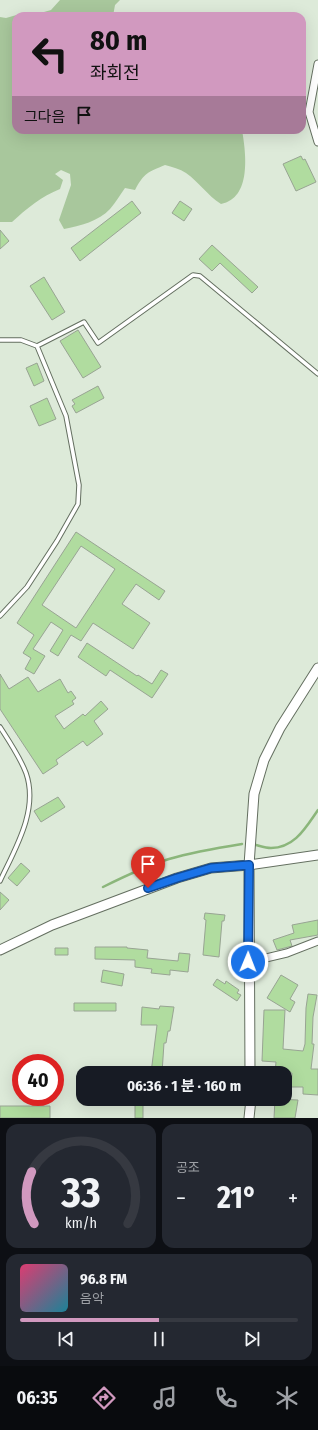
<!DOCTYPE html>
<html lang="ko">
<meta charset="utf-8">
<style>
body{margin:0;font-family:"Fira Sans Condensed","Noto Sans KR",sans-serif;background:#242831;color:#f1f3f6;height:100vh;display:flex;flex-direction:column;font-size:15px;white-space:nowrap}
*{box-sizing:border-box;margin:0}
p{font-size:13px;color:#9ea1a6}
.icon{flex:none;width:22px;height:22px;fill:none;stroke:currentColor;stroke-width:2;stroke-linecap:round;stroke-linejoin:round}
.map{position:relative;height:1118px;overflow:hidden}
.panel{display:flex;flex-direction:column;gap:6px;padding:6px;background:#0d0f14;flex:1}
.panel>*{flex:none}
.guide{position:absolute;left:12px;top:12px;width:294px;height:122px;border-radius:12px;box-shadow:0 4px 16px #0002;background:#d199bf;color:#111;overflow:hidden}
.speed{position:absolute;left:12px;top:1054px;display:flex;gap:8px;font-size:20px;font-weight:700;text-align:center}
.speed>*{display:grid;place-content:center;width:52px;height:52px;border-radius:50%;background:#171b24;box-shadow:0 4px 16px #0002;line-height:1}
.speed .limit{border:6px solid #d22;background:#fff;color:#111}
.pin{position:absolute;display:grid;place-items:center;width:34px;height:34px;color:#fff;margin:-41px -17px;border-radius:50% 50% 50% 0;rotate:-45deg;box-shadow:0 0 4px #0007}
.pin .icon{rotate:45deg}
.me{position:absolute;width:44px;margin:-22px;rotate:1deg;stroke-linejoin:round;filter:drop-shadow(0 0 3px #0008)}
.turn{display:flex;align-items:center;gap:14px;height:84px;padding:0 12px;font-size:18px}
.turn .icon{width:52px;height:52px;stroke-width:2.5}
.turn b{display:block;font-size:28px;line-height:34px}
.then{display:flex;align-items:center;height:38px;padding:0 12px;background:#0003;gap:8px;font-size:15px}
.big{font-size:30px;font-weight:700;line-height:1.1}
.panel .widget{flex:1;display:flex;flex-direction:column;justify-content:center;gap:6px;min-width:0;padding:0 14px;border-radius:12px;background:#242831}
.panel .dial{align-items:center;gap:0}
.dial svg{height:104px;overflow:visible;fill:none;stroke:#363941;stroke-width:7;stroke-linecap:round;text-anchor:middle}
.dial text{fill:#f1f3f6;stroke:none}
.song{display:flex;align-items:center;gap:12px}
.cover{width:48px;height:48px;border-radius:6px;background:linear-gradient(135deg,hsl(340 70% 55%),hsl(190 70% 35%))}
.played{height:4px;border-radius:2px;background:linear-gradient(90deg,#d199bf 50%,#363941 50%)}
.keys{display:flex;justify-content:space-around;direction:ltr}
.heat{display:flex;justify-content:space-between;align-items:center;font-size:22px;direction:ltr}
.panel .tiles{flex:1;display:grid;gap:6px;grid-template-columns:1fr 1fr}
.widget:last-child{grid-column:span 2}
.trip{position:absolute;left:76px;top:1066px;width:216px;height:40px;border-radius:12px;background:#171b24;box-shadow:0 4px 16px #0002;font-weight:700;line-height:40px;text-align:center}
.tab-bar{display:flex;height:64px;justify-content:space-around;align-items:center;background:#090b0e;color:#9ea1a6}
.tab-bar .icon{width:28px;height:28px}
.tab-bar .selected{color:#d199bf}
.tab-bar b{font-size:18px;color:#f1f3f6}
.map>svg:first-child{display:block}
.green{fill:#a8c79c}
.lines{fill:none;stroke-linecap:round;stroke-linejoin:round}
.stream{stroke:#8bb67b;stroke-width:2.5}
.building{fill:#b0dc9f;stroke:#98a493;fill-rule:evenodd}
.service-casing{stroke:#646f60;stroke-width:5.5}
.minor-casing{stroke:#646f60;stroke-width:9}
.tertiary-casing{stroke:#646f60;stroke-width:11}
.service{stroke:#fff;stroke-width:3.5}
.minor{stroke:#fff;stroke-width:7}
.tertiary{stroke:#fff;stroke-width:9}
.route-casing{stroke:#114b97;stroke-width:10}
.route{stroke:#1a73e8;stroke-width:7}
</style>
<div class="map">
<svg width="318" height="1118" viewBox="0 0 318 1118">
<rect width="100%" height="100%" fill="#ddead9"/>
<!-- green -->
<path class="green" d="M 60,0 L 120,0 L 115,5 L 113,16 L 16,16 L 16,130 L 242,130 C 246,153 252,198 221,204 C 207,195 199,182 186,173 C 180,169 172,167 165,165 C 148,172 144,173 135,190 L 125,188 C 120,195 116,202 110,209 C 99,221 80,226 64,229 L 59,220 L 71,185 L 70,174 L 61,170 L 55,174 L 63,180 L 60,189 C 42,196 26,209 12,222 L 0,222 L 0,17 L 6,18 L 20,14 L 37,14 L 51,10 Z"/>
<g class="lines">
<!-- stream -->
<path class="stream" d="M 256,845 C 260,846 266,848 271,848 C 295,848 306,827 318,810
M 103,887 C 125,876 146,866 169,859 C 193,852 217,848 242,844"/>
</g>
<!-- building -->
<path class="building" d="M 301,156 L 303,160 L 305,159 L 316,182 L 296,191 L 283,164 Z
M 132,201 L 141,213 L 80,261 L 71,248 Z
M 180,201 L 192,209 L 184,221 L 172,213 Z
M 0,230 L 9,241 L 0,249 Z
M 212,245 L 258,287 L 252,293 L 220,263 L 212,271 L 199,259 Z
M 44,277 L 65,312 L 52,320 L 30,286 Z
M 78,330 L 101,367 L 83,378 L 60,341 Z
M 37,363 L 44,381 L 34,386 L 26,368 Z
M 98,386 L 104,398 L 76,413 L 72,406 L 75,404 L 72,400 Z
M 47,398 L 56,419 L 39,426 L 30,406 Z
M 76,532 L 165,591 L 159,600 L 136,584 L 122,604 L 150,623 L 133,649 L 93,623 L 81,641 L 71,635 L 58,656 L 50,651 L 63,630 L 51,622 L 33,649 L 45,656 L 34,674 L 25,669 L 31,658 L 23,653 L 34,635 L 17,623 ZM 81,546 L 115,569 L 76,628 L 42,605 Z
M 87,643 L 137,676 L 138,675 L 152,684 L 161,670 L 168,674 L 152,698 L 110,670 L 106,676 L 78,657 Z
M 0,674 L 9,689 L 28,677 L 38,692 L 60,679 L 68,693 L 71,691 L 76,698 L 72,701 L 74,704 L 55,716 L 64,729 L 83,714 L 85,716 L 101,701 L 108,709 L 94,721 L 103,734 L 87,746 L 83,741 L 56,760 L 58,764 L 43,774 L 0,709 Z
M 58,797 L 65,807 L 41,822 L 34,811 Z
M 21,863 L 30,871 L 17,886 L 8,878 Z
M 0,892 L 9,900 L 0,910 Z
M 205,913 L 225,915 L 224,921 L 222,921 L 219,957 L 203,955 L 206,920 L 204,919 Z
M 318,920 L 318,935 L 290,940 L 292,946 L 277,950 L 273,940 L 294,933 L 292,925 Z
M 95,947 L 127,947 L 127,948 L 148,950 L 147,958 L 178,961 L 179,953 L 190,954 L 188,972 L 170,970 L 170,975 L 151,973 L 152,969 L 135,967 L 135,960 L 95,959 Z
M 55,948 L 68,948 L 68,955 L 55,955 Z
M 103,970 L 124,974 L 122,986 L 101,982 Z
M 281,975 L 298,985 L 290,999 L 295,1002 L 290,1012 L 267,998 Z
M 217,979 L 225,984 L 226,981 L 239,990 L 237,993 L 241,995 L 237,1001 L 213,985 Z
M 308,994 L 317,995 L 313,1017 L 312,1044 L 314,1044 L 311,1069 L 318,1069 L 318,1095 L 303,1094 L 303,1087 L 291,1087 L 292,1073 L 275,1073 L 276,1062 L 262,1061 L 264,1010 L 285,1010 L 283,1049 L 303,1051 L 305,1044 L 306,1008 Z
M 74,1003 L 116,1003 L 116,1011 L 74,1011 Z
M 160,1006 L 174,1007 L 170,1031 L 168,1031 L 166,1043 L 164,1043 L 162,1073 L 151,1073 L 157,1025 L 141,1025 L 142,1007 L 159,1009 Z
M 135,1099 L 143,1099 L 143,1118 L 135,1118 Z
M 275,1099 L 298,1100 L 295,1118 L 274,1118 Z
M 0,1106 L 50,1106 L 50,1118 L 0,1118 Z"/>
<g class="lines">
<defs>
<path id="service" d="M 0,340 L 21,340 L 37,346 L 84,322 L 98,343 L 193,275 L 200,276 L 318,374
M 0,616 L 27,587 L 57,541 L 78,504 L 79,485 L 66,416 L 37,346
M 0,727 C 9,741 20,757 26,773 C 39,810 15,849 0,881"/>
<path id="minor" d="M 318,64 L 309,112 L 318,142
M 249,962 L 287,953 L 318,941"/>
<path id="tertiary" d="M 0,950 L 52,925 L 177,878 L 211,868 L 249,865 L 318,855
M 250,1073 L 249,865 L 254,794 L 264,760 L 280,728 L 318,668
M 249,1118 L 251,1099"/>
</defs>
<!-- service casing -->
<use href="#service" class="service-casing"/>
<!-- minor casing -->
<use href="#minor" class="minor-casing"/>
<!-- tertiary casing -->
<use href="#tertiary" class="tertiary-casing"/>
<!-- service -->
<use href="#service" class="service"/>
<!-- minor -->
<use href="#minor" class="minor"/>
<!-- tertiary -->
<use href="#tertiary" class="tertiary"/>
</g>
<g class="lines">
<defs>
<path id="route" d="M 148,888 L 177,878 L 211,868 L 249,865 L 248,962"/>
</defs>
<!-- route casing -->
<use href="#route" class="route-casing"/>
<!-- route -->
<use href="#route" class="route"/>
</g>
</svg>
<div class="speed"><div class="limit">40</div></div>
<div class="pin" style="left:148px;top:888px;background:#d93025"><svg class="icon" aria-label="arrive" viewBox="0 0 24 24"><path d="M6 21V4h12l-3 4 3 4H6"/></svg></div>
<svg class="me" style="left:248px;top:962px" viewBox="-20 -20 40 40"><circle r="17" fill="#1a73e8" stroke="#fff" stroke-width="3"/><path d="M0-11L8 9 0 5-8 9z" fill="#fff"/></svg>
<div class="trip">06:36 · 1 분 · 160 m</div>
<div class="guide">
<div class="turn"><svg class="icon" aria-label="left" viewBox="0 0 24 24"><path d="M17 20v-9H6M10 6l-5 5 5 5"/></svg><div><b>80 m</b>좌회전</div></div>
<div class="then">그다음<svg class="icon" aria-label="arrive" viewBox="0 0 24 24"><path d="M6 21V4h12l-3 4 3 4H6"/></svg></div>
</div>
</div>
<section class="panel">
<div class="tiles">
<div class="widget dial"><svg viewBox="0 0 100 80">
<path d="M14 69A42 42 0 1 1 86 69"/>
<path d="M14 69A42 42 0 0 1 12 29" stroke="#d199bf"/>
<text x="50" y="56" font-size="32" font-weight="700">33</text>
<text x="50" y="72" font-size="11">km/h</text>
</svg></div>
<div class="widget"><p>공조</p>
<div class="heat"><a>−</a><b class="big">21°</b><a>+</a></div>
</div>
<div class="widget">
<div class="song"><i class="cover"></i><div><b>96.8 FM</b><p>음악</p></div></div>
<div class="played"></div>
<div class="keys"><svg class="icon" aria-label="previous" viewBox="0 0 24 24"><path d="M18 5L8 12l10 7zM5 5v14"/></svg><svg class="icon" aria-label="pause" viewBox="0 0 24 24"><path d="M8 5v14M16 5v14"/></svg><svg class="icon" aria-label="next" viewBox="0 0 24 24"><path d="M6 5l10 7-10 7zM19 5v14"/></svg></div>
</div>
</div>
</section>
<nav class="tab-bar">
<b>06:35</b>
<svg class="icon selected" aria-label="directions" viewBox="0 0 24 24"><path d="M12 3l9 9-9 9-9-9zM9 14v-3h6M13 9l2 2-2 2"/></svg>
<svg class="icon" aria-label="music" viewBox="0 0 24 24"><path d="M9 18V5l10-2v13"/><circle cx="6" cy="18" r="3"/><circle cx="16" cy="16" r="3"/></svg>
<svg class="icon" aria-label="phone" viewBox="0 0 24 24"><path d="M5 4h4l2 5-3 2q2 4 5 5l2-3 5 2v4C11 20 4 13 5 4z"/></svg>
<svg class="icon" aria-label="climate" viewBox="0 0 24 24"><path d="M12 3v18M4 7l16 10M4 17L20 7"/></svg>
</nav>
